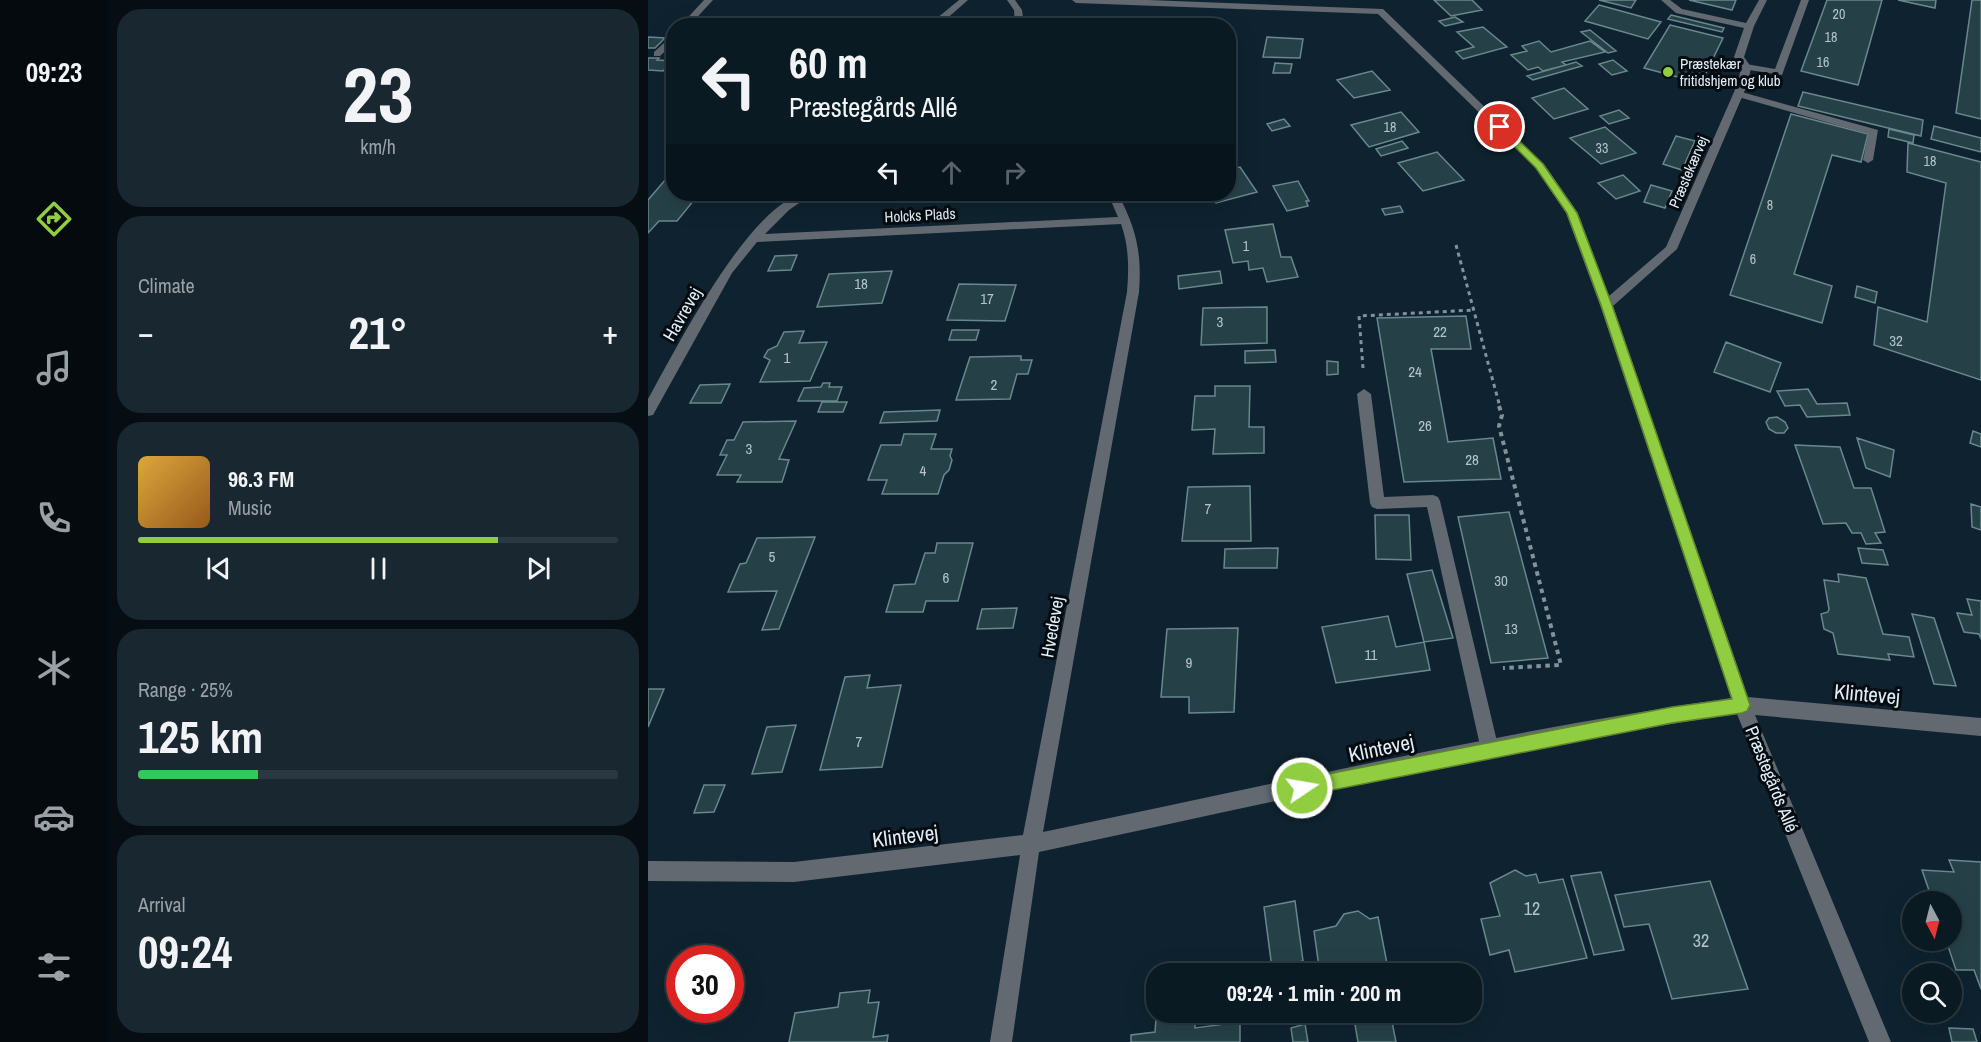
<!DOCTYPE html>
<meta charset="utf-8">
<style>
body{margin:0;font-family:"Archivo Narrow",sans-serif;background:#182730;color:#f1f3f6;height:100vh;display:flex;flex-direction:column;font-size:22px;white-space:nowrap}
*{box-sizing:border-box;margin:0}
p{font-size:20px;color:#99a1a6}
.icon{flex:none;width:33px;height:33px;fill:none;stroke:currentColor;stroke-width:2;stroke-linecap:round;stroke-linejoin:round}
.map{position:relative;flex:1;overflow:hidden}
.side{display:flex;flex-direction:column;gap:9px;padding:9px;background:#060e13;width:540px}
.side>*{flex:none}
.hud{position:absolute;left:18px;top:18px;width:570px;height:183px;border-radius:24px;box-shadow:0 6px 24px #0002,0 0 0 2px #2a3841;background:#0a1a23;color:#f1f3f6;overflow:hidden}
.needle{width:39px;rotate:173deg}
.buttons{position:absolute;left:1254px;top:891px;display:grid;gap:12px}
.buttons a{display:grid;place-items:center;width:60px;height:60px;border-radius:50%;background:#0a1a23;box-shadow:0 6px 24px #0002,0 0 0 2px #2a3841;font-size:30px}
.speed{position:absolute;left:18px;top:945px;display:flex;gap:12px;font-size:30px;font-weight:700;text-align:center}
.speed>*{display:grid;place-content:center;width:78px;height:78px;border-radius:50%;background:#0a1a23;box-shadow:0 6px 24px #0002,0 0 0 2px #2a3841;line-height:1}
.speed .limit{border:9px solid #d22;background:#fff;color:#111}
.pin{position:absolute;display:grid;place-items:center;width:51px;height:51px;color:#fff;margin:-26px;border:3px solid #fff;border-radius:50%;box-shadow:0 2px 6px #0007}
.me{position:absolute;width:66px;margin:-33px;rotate:78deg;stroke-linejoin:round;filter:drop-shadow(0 0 4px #0008)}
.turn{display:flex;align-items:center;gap:21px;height:126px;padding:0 24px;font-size:27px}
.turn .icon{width:78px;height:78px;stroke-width:2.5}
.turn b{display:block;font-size:42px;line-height:51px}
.lanes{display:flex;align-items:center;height:57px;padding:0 24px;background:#0003;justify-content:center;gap:30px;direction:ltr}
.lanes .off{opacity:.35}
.big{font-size:45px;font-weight:800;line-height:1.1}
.side .card{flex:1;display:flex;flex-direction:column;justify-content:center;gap:9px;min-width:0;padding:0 21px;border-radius:24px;background:#182730}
.side .dial{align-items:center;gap:0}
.dial b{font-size:78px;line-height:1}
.song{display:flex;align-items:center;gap:18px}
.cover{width:72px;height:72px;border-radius:9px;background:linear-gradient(135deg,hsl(40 70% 55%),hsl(30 70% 35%))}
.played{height:6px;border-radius:3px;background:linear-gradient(90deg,#90cd41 75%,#2a3841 75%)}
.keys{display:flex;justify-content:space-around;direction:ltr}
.heat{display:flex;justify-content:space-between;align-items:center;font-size:33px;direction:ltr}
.charge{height:9px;border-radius:4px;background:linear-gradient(90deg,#34c759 25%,#2a3841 0)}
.trip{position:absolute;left:498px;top:963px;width:336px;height:60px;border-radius:24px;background:#0a1a23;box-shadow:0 6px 24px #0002,0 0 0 2px #2a3841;font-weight:800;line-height:60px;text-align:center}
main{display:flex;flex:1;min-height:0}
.tab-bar{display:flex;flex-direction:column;width:108px;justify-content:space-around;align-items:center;background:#040a0e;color:#99a1a6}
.tab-bar .icon{width:42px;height:42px}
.tab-bar .current{color:#90cd41}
.tab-bar b{font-size:27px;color:#f1f3f6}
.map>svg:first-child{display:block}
.building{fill:#254147;stroke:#69878e;stroke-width:1.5}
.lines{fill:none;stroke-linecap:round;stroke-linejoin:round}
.path-far1{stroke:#82929c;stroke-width:3;stroke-dasharray:4 4;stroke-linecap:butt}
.path{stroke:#82929c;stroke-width:4;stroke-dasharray:4.5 4.5;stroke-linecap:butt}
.lane{fill:#626971;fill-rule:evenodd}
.street{fill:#626971;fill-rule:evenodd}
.route{fill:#90cd41;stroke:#5e852a;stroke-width:1.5}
.poi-dot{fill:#90cd41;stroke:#040c11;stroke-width:2}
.labels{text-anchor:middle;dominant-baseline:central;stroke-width:6;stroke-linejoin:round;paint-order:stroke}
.far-number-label{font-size:14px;fill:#b2c3ca}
.far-poi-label{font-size:15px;fill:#e1eef6;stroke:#040c11;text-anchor:start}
.far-street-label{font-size:15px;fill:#e1eef6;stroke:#040c11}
.number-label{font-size:15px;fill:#b2c3ca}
.street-label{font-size:18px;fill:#e1eef6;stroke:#040c11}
.near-number-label{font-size:18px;fill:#b2c3ca}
.near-street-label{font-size:21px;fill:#e1eef6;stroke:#040c11}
</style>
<main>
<nav class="tab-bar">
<b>09:23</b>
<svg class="icon current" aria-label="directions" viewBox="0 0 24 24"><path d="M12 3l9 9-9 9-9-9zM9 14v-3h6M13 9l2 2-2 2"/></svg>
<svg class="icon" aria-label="music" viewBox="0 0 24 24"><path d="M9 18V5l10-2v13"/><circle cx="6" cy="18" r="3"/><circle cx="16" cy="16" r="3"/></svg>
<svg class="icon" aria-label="phone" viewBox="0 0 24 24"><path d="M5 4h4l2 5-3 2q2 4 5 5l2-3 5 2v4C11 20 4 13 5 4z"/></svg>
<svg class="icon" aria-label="climate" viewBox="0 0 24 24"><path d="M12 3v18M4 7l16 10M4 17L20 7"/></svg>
<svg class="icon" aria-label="car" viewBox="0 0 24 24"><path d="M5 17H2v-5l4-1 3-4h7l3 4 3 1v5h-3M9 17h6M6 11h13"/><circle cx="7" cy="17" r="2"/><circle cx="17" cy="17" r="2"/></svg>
<svg class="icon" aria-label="filters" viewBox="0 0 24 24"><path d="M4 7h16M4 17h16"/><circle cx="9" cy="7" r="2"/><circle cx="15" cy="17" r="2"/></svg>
</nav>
<section class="side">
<div class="card dial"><b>23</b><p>km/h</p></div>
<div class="card"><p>Climate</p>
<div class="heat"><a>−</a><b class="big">21°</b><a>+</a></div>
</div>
<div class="card">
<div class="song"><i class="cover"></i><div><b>96.3 FM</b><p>Music</p></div></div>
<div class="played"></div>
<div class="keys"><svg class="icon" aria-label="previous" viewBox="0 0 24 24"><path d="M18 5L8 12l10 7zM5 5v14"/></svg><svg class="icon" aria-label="pause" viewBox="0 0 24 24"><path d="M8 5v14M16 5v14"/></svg><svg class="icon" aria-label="next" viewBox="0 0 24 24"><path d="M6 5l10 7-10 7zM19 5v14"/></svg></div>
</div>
<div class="card"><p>Range · 25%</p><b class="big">125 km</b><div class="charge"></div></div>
<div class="card"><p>Arrival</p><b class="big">09:24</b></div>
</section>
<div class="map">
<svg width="1333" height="1042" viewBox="0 0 1333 1042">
<rect width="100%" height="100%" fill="#0e232f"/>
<!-- building -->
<path class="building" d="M 786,0 L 824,0 L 834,10 L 803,16 Z
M 951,0 L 988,0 L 983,8 Z
M 1041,0 L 1088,0 L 1084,10 Z
M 1179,0 L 1234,0 L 1210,85 L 1153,71 Z
M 1250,0 L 1288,0 L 1287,8 Z
M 1324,0 L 1333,0 L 1333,119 L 1308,113 Z
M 951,5 L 1013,22 L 1000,39 L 937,21 Z
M 1023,15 L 1076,28 L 1074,32 L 1020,19 Z
M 807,17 L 815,22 L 797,26 L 791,21 Z
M 1022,25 L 1075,38 L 1053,83 L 996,68 Z
M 835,27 L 859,47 L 815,59 L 808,52 L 826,47 L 809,32 Z
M 942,30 L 968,51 L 960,53 L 933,32 Z
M 0,37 L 17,38 L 7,48 L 0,48 Z
M 619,37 L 655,39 L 652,58 L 615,57 Z
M 891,41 L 903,52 L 942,41 L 957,52 L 914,62 L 918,65 L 895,71 L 890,67 L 880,70 L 863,55 L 879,51 L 874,46 Z
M 0,58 L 11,58 L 9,60 L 25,61 L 15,71 L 0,70 Z
M 965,60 L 979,71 L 964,75 L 951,64 Z
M 928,62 L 934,66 L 885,80 L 879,76 Z
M 627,63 L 644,64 L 642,73 L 625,73 Z
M 724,71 L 742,90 L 706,98 L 689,80 Z
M 916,88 L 940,109 L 906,119 L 884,98 Z
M 1155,92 L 1275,120 L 1273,136 L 1150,106 Z
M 971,110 L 981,118 L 961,124 L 952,116 Z
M 753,112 L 771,132 L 721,147 L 703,125 Z
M 1143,114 L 1220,134 L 1213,162 L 1184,155 L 1146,274 L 1184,286 L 1174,323 L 1082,295 Z
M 636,119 L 642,126 L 624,131 L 619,124 Z
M 1286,126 L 1333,138 L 1333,152 L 1283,139 Z
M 957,127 L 988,153 L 953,164 L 922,138 Z
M 1241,129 L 1266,135 L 1265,143 L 1240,137 Z
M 1028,136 L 1047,141 L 1034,170 L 1015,164 Z
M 754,141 L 760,148 L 733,156 L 728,149 Z
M 1260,143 L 1333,162 L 1333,380 L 1226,345 L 1230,307 L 1279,322 L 1298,183 L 1259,172 Z
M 789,152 L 816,180 L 775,191 L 750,163 Z
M 592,167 L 609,192 L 568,203 L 562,194 L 580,194 L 580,170 Z
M 975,175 L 992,191 L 968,199 L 950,183 Z
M 18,179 L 26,179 L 26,194 L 51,194 L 29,221 L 11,221 L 0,233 L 0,200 Z
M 650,181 L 661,201 L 658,201 L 660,206 L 639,211 L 625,186 Z
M 1003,185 L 1024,191 L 1017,208 L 996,202 Z
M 752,206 L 755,212 L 737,215 L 734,209 Z
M 625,224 L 633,257 L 643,257 L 650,277 L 619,282 L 615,268 L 601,270 L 600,261 L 585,263 L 577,230 Z
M 149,255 L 143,270 L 120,271 L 127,256 Z
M 244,271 L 234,303 L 169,307 L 181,274 Z
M 572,271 L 574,283 L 531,289 L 530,276 Z
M 311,284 L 368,285 L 357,321 L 299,320 Z
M 1209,286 L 1229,292 L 1227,303 L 1207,297 Z
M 619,307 L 619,343 L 553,345 L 555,308 Z
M 818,316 L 823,349 L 783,349 L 800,442 L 845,438 L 853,479 L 756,482 L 729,318 Z
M 304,330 L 331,330 L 328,340 L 301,340 Z
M 156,331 L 151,343 L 179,342 L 162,381 L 112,382 L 122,360 L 116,357 L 120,350 L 129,346 L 136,332 Z
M 1078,342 L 1133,363 L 1122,392 L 1066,372 Z
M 627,350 L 628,362 L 597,363 L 597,351 Z
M 373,356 L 373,360 L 384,360 L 380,374 L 369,374 L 362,399 L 308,400 L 322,357 Z
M 679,361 L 690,362 L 690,374 L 679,375 Z
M 175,383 L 182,383 L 181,387 L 194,387 L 189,401 L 150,401 L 156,388 L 173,387 Z
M 82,384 L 73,403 L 42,403 L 52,385 Z
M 567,386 L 602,386 L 601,427 L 616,427 L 616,453 L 565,454 L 567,429 L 544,430 L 547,396 L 567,396 Z
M 1160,389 L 1169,404 L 1199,403 L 1202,415 L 1159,417 L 1152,405 L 1137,406 L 1129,391 Z
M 174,402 L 199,402 L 195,412 L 170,412 Z
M 292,410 L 289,421 L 232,423 L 236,412 Z
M 1129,417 L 1137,422 L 1140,428 L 1136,433 L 1128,433 L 1121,429 L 1118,422 L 1121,418 Z
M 148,421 L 131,459 L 141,460 L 134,482 L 89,482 L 93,475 L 69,475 L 79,455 L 72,455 L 79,440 L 86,440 L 95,422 Z
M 1325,431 L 1333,434 L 1333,447 L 1322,443 Z
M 256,434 L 288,434 L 283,449 L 304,449 L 302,456 L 304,460 L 301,470 L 296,475 L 290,494 L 234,494 L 239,480 L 220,480 L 233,445 L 253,445 Z
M 1209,438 L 1246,450 L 1242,477 L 1218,468 Z
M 1147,445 L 1192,447 L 1206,488 L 1223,488 L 1237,532 L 1227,533 L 1233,543 L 1218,544 L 1213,533 L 1204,533 L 1198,523 L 1175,524 Z
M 602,486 L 603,541 L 534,541 L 540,487 Z
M 1323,504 L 1333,507 L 1333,530 L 1324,527 Z
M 861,512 L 900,658 L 843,663 L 810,517 Z
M 727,515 L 761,515 L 763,560 L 728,559 Z
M 167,537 L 131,629 L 114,630 L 129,591 L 80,592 L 92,564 L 98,563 L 109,538 Z
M 289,543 L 325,543 L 310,601 L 278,601 L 275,612 L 238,612 L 246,585 L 267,584 L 277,553 L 287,553 Z
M 630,548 L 629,568 L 576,568 L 577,549 Z
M 1210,548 L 1235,550 L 1240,565 L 1214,563 Z
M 784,570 L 805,638 L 776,642 L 759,574 Z
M 1190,574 L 1218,578 L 1235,634 L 1261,637 L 1266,657 L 1240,654 L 1242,660 L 1190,654 L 1185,633 L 1176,629 L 1173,614 L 1180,612 L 1181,609 L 1176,580 L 1191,582 Z
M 1319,599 L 1333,601 L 1333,639 L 1331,634 L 1316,632 L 1309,613 L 1324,615 Z
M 369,608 L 365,628 L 329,629 L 334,609 Z
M 1264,614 L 1286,618 L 1308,686 L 1286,684 Z
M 740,616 L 748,647 L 776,642 L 782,670 L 688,683 L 674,627 Z
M 590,628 L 586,712 L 541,713 L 541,697 L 513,697 L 519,629 Z
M 222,675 L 219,688 L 253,685 L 234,767 L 172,770 L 197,677 Z
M 0,689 L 16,689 L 0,727 Z
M 148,725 L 134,772 L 104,774 L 119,727 Z
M 56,785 L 77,785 L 66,812 L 46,813 Z
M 1301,860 L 1333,862 L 1333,989 L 1326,970 L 1308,970 L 1299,943 L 1283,940 L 1304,940 L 1304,902 L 1285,902 L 1274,870 L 1306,872 Z
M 867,870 L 878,876 L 888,874 L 891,883 L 915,879 L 939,958 L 867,972 L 861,950 L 842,955 L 833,919 L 852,916 L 842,883 Z
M 953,872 L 976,950 L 946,955 L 923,876 Z
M 1062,881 L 1100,989 L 1024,999 L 1001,924 L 976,927 L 967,895 Z
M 647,901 L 655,961 L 624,968 L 616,907 Z
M 710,911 L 722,919 L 730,917 L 741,974 L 672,974 L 666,931 L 688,926 L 696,914 Z
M 222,990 L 220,1003 L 231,1002 L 225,1037 L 240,1035 L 239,1042 L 141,1042 L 147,1013 L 190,1007 L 192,993 Z
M 679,1012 L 742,1012 L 748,1042 L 710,1042 L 705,1013 L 679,1018 Z
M 547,1015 L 547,1028 L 592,1022 L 592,1042 L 483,1042 L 483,1035 L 507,1032 L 508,1019 Z
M 657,1024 L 660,1042 L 645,1042 L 643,1028 Z
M 1301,1028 L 1325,1029 L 1329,1042 L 1304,1042 Z"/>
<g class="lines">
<!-- path-far1 -->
<path class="path-far1" d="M 808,245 L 852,407
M 715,368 L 711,316 L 826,310"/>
<!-- path -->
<path class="path" d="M 851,406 L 854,415 L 851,426 L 913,665 L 855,668"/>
<!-- lane -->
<path class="lane" d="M 56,0 L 65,0 L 41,26 L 32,26 Z
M 1153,0 L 1161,0 L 1134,75 L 1095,69 L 1093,67 L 1098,64 L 1127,69 Z
M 26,34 L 26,43 L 12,56 L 6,56 L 6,52 Z
M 1090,91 L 1230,130 L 1225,160 L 1220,163 L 1215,160 L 1220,134 L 1087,96 L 1085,94 Z
M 716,389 L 723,394 L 736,497 L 785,495 L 790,497 L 792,501 L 851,750 L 848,756 L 842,759 L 836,756 L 833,750 L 779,507 L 729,509 L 724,507 L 722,503 L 709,394 Z"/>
<!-- street -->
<path class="street" d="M 311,0 L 320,0 L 295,22 L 295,26 L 286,26 L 288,19 Z
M 359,0 L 367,0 L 374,10 L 376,26 L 367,26 L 366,10 Z
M 424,0 L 500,0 L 735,9 L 896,164 L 930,213 L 961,296 L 1018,247 L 1090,83 L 1093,67 L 1086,57 L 1096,28 L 1028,13 L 1013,0 L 1022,0 L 1034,9 L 1098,23 L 1111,0 L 1119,0 L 1106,26 L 1096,57 L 1103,67 L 1100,83 L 1029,249 L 965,306 L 1100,697 L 1333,718 L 1333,736 L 1107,715 L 1243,1042 L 1221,1042 L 1089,714 C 855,748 623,803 391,852 L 364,1042 L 342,1042 L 372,855 L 146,882 L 0,881 L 0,861 L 146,862 L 375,835 L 479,292 C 481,269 481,246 473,224 L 109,242 L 84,273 L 5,415 L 0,416 L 0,399 C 25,355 108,188 164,194 L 141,210 L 117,234 L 470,217 L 460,194 L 470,194 C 488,228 494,252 491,292 L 395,832 C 622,785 853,731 1083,698 L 952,305 L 918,213 L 888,168 L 730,14 L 428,3 Z"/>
</g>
<!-- route -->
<path class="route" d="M 849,125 L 855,125 L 895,164 L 929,213 L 964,305 L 1102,705 L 1099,711 L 1094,713 L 1024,723 L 654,796 L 648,793 L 645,788 L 648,782 L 654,779 L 1024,707 L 1084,699 L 953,305 L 919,213 L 888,168 L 849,129 Z"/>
<!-- markers -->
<circle class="poi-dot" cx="1020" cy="72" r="6"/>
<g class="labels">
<!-- far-number labels -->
<g class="far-number-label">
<text x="1191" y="14">20</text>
<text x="1183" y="37">18</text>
<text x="1175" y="62">16</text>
<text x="742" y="127">18</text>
<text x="954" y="148">33</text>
<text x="1282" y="161">18</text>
<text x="1122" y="205">8</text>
<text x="598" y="246">1</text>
<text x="1105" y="259">6</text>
</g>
<!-- far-poi labels -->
<g class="far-poi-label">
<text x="1032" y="63">Præstekær<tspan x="1032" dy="17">fritidshjem og klub</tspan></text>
</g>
<!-- far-street labels -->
<g class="far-street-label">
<text transform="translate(1040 172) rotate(-67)">Præstekærvej</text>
<text transform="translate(272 215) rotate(-3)">Holcks Plads</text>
</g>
<!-- number labels -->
<g class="number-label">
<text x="213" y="283">18</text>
<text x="339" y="298">17</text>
<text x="572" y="321">3</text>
<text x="792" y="331">22</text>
<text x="1248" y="340">32</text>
<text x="139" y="357">1</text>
<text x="767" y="371">24</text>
<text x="346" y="384">2</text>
<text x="777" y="425">26</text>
<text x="101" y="448">3</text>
<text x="824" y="459">28</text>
<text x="275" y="470">4</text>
<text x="560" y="508">7</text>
<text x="124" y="556">5</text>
<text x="298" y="577">6</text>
<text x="853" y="580">30</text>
<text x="863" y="628">13</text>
<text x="723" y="654">11</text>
<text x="541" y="662">9</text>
<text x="211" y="741">7</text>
</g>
<!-- street labels -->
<g class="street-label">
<text transform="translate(34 314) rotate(-60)">Havrevej</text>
<text transform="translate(404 627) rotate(-80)">Hvedevej</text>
<text transform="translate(1124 779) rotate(68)">Præstegårds Allé</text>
</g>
<!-- near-number labels -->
<g class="near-number-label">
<text x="884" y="908">12</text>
<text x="1053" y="940">32</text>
</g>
<!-- near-street labels -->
<g class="near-street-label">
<text transform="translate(1219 694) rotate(5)">Klintevej</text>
<text transform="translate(733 748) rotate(-12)">Klintevej</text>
<text transform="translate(257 836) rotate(-7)">Klintevej</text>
</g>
</g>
</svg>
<div class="buttons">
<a><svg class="needle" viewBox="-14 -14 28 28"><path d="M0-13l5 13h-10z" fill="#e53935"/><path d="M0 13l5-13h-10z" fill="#99a1a6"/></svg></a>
<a><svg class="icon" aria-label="search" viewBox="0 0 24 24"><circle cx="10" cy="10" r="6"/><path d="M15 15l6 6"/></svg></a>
</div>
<div class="speed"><div class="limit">30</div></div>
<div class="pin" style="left:852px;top:127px;background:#d93025"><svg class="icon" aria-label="arrive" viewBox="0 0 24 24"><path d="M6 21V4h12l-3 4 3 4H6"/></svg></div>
<svg class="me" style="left:654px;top:788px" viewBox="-20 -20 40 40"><circle r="17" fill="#90cd41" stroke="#fff" stroke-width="3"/><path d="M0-11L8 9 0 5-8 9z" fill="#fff"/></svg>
<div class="trip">09:24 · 1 min · 200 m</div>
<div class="hud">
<div class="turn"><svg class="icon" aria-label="left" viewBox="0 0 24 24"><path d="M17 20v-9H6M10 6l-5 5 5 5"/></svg><div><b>60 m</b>Præstegårds Allé</div></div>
<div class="lanes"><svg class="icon" aria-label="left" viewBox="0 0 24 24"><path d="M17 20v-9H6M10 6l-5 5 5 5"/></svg><svg class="icon off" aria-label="ahead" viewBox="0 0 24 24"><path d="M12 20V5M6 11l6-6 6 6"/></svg><svg class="icon off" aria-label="right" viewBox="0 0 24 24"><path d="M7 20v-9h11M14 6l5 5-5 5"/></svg></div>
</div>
</div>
</main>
